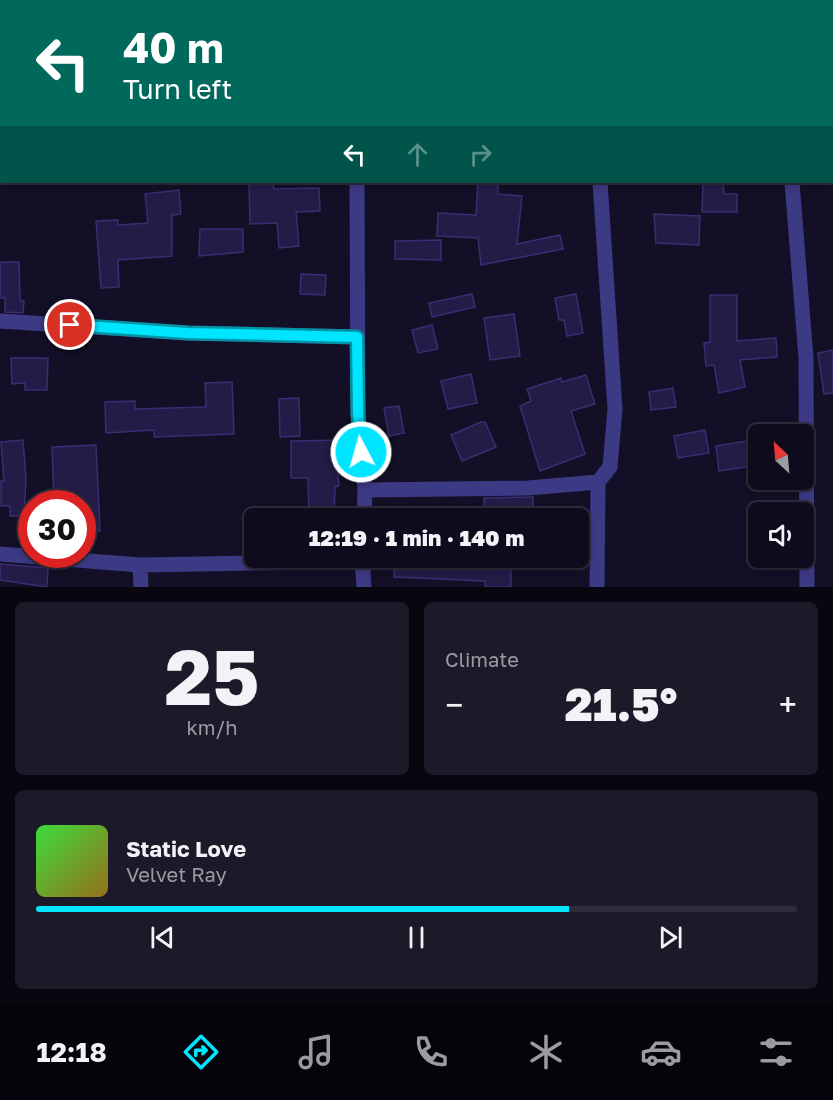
<!DOCTYPE html>
<meta charset="utf-8">
<style>
body{margin:0;font-family:"Golos Text",sans-serif;background:#1c1929;color:#f1f3f6;height:100vh;display:flex;flex-direction:column;font-size:22px;white-space:nowrap}
*{box-sizing:border-box;margin:0}
p{font-size:20px;color:#9b9ba3}
.icon{flex:none;width:33px;height:33px;fill:none;stroke:currentColor;stroke-width:2;stroke-linecap:round;stroke-linejoin:round}
.map{position:relative;height:587px;overflow:hidden}
.details{display:flex;flex-direction:column;gap:15px;padding:15px;background:#08060f;flex:1}
.details>*{flex:none}
.hud{position:absolute;left:0px;top:0px;width:834px;height:183px;box-shadow:0 3px 9px #0003,0 0 0 2px #2e2b3b;background:#00695c;color:#fff;overflow:hidden}
.needle{width:39px;rotate:334deg}
.buttons{position:absolute;left:748px;top:424px;display:grid;gap:12px}
.buttons a{display:grid;place-items:center;width:66px;height:66px;border-radius:9px;background:#0e0b1c;box-shadow:0 3px 9px #0003,0 0 0 2px #2e2b3b;font-size:30px}
.speed{position:absolute;left:18px;top:490px;display:flex;gap:12px;font-size:30px;font-weight:700;text-align:center}
.speed>*{display:grid;place-content:center;width:78px;height:78px;border-radius:50%;background:#0e0b1c;box-shadow:0 3px 9px #0003,0 0 0 2px #2e2b3b;line-height:1}
.speed .limit{border:9px solid #d22;background:#fff;color:#111}
.pin{position:absolute;display:grid;place-items:center;width:51px;height:51px;color:#fff;margin:-26px;border:3px solid #fff;border-radius:50%;box-shadow:0 2px 6px #0007}
.me{position:absolute;width:66px;margin:-33px;rotate:354deg;stroke-linejoin:round;filter:drop-shadow(0 0 4px #0008)}
.turn{display:flex;align-items:center;gap:21px;height:126px;padding:0 24px;font-size:27px}
.turn .icon{width:78px;height:78px;stroke-width:2.5}
.turn b{display:block;font-size:42px;line-height:51px}
.lanes{display:flex;align-items:center;height:57px;padding:0 24px;background:#0003;justify-content:center;gap:30px;direction:ltr}
.lanes .off{opacity:.35}
.big{font-size:45px;font-weight:800;line-height:1.1}
.details .card{flex:1;display:flex;flex-direction:column;justify-content:center;gap:9px;min-width:0;padding:0 21px;border-radius:9px;background:#1c1929}
.details .dial{align-items:center;gap:0}
.dial b{font-size:78px;line-height:1}
.song{display:flex;align-items:center;gap:18px}
.cover{width:72px;height:72px;border-radius:9px;background:linear-gradient(135deg,hsl(120 70% 55%),hsl(40 70% 35%))}
.played{height:6px;border-radius:3px;background:linear-gradient(90deg,#00e5ff 70%,#2e2b3b 70%)}
.keys{display:flex;justify-content:space-around;direction:ltr}
.heat{display:flex;justify-content:space-between;align-items:center;font-size:33px;direction:ltr}
.details .tiles{flex:1;display:grid;gap:15px;grid-template-columns:1fr 1fr}
.card:last-child{grid-column:span 2}
.trip{position:absolute;left:244px;top:508px;width:345px;height:60px;border-radius:9px;background:#0e0b1c;box-shadow:0 3px 9px #0003,0 0 0 2px #2e2b3b;font-weight:800;line-height:60px;text-align:center}
.dock{display:flex;height:96px;justify-content:space-around;align-items:center;background:#06040b;color:#9b9ba3}
.dock .icon{width:42px;height:42px}
.dock .selected{color:#00e5ff}
.dock b{font-size:27px;color:#f1f3f6}
.map>svg:first-child{display:block}
.building{fill:#241b47;stroke:#3b2d73;stroke-width:1.5}
.lines{fill:none;stroke-linecap:round;stroke-linejoin:round}
.minor{stroke:#3d3a85;stroke-width:15}
.route-casing{stroke:#0095a6;stroke-width:15}
.route{stroke:#00e5ff;stroke-width:10}
</style>
<div class="map">
<svg width="833" height="587" viewBox="0 0 833 587">
<rect width="100%" height="100%" fill="#130f26"/>
<!-- building -->
<path class="building" d="M 249,182 L 273,182 L 274,189 L 319,188 L 320,211 L 296,212 L 299,246 L 279,248 L 277,223 L 250,224 Z
M 478,182 L 498,182 L 498,194 L 522,196 L 517,244 L 560,235 L 563,249 L 481,265 L 478,238 L 437,236 L 438,213 L 476,215 Z
M 703,182 L 723,182 L 724,194 L 737,194 L 737,212 L 702,212 Z
M 179,190 L 181,214 L 172,215 L 172,256 L 118,260 L 119,287 L 101,288 L 96,221 L 118,220 L 118,225 L 148,223 L 145,194 Z
M 654,214 L 700,216 L 699,245 L 656,243 Z
M 200,229 L 243,229 L 243,252 L 199,256 Z
M 441,240 L 441,260 L 395,259 L 395,241 Z
M 0,262 L 19,262 L 20,300 L 24,301 L 23,313 L 5,312 L 5,298 L 0,298 Z
M 301,274 L 326,275 L 325,295 L 300,294 Z
M 472,294 L 475,307 L 432,317 L 429,303 Z
M 576,294 L 583,333 L 567,336 L 564,320 L 559,320 L 555,298 Z
M 710,295 L 737,295 L 737,341 L 776,338 L 777,357 L 740,360 L 745,387 L 719,393 L 714,365 L 706,366 L 704,343 L 710,342 Z
M 514,314 L 520,356 L 490,360 L 484,318 Z
M 432,325 L 438,349 L 418,353 L 412,330 Z
M 833,350 L 833,393 L 824,394 L 818,353 Z
M 11,358 L 48,358 L 47,390 L 25,390 L 25,383 L 12,384 Z
M 471,374 L 477,403 L 448,409 L 441,381 Z
M 586,375 L 595,404 L 571,411 L 585,454 L 540,471 L 520,406 L 531,401 L 527,389 L 561,378 L 562,382 Z
M 232,382 L 234,434 L 154,437 L 154,430 L 106,433 L 105,402 L 135,401 L 135,409 L 206,407 L 205,383 Z
M 673,388 L 676,407 L 651,410 L 649,392 Z
M 299,398 L 300,436 L 280,437 L 279,399 Z
M 399,406 L 404,433 L 389,436 L 384,408 Z
M 481,422 L 485,422 L 496,447 L 462,461 L 451,435 Z
M 705,430 L 709,453 L 678,458 L 674,436 Z
M 759,439 L 759,465 L 719,471 L 716,446 Z
M 23,440 L 26,479 L 24,516 L 10,516 L 10,506 L 1,506 L 1,481 L 4,481 L 1,442 Z
M 341,440 L 341,460 L 337,460 L 339,486 L 335,487 L 334,519 L 309,519 L 308,478 L 291,478 L 291,441 Z
M 96,445 L 100,531 L 82,532 L 82,504 L 54,504 L 52,447 Z
M 533,497 L 533,517 L 484,518 L 484,498 Z
M 395,558 L 485,563 L 485,558 L 511,558 L 511,587 L 485,587 L 485,581 L 394,577 Z
M 0,564 L 48,568 L 47,587 L 0,580 Z"/>
<g class="lines">
<!-- minor -->
<path class="minor" d="M 352,0 L 352,2
M 589,0 L 589,2
M 781,0 L 781,2
M 0,100 L 2,100
M 357,182 L 358,414 L 365,490 L 364,519
M 792,182 L 806,358 L 807,587
M 0,321 L 188,333 L 357,337
M 365,490 L 528,488 L 598,482
M 0,554 L 140,565 L 362,561
M 362,558 L 364,587
M 140,565 L 141,587
M 597,587 L 598,482 L 610,467 L 615,409 L 600,182"/>
</g>
<g class="lines">
<defs>
<path id="route" d="M 70,325 L 188,333 L 357,337 L 358,414 L 361,452"/>
</defs>
<!-- route casing -->
<use href="#route" class="route-casing"/>
<!-- route -->
<use href="#route" class="route"/>
</g>
</svg>
<div class="buttons">
<a><svg class="needle" viewBox="-14 -14 28 28"><path d="M0-13l5 13h-10z" fill="#e53935"/><path d="M0 13l5-13h-10z" fill="#9b9ba3"/></svg></a>
<a><svg class="icon" aria-label="sound" viewBox="0 0 24 24"><path d="M4 9h4l5-4v14l-5-4H4zM17 9q2 3 0 6"/></svg></a>
</div>
<div class="speed"><div class="limit">30</div></div>
<div class="pin" style="left:70px;top:325px;background:#d93025"><svg class="icon" aria-label="arrive" viewBox="0 0 24 24"><path d="M6 21V4h12l-3 4 3 4H6"/></svg></div>
<svg class="me" style="left:361px;top:452px" viewBox="-20 -20 40 40"><circle r="17" fill="#00e5ff" stroke="#fff" stroke-width="3"/><path d="M0-11L8 9 0 5-8 9z" fill="#fff"/></svg>
<div class="trip">12:19 · 1 min · 140 m</div>
<div class="hud">
<div class="turn"><svg class="icon" aria-label="left" viewBox="0 0 24 24"><path d="M17 20v-9H6M10 6l-5 5 5 5"/></svg><div><b>40 m</b>Turn left</div></div>
<div class="lanes"><svg class="icon" aria-label="left" viewBox="0 0 24 24"><path d="M17 20v-9H6M10 6l-5 5 5 5"/></svg><svg class="icon off" aria-label="ahead" viewBox="0 0 24 24"><path d="M12 20V5M6 11l6-6 6 6"/></svg><svg class="icon off" aria-label="right" viewBox="0 0 24 24"><path d="M7 20v-9h11M14 6l5 5-5 5"/></svg></div>
</div>
</div>
<section class="details">
<div class="tiles">
<div class="card dial"><b>25</b><p>km/h</p></div>
<div class="card"><p>Climate</p>
<div class="heat"><a>−</a><b class="big">21.5°</b><a>+</a></div>
</div>
<div class="card">
<div class="song"><i class="cover"></i><div><b>Static Love</b><p>Velvet Ray</p></div></div>
<div class="played"></div>
<div class="keys"><svg class="icon" aria-label="previous" viewBox="0 0 24 24"><path d="M18 5L8 12l10 7zM5 5v14"/></svg><svg class="icon" aria-label="pause" viewBox="0 0 24 24"><path d="M8 5v14M16 5v14"/></svg><svg class="icon" aria-label="next" viewBox="0 0 24 24"><path d="M6 5l10 7-10 7zM19 5v14"/></svg></div>
</div>
</div>
</section>
<nav class="dock">
<b>12:18</b>
<svg class="icon selected" aria-label="directions" viewBox="0 0 24 24"><path d="M12 3l9 9-9 9-9-9zM9 14v-3h6M13 9l2 2-2 2"/></svg>
<svg class="icon" aria-label="music" viewBox="0 0 24 24"><path d="M9 18V5l10-2v13"/><circle cx="6" cy="18" r="3"/><circle cx="16" cy="16" r="3"/></svg>
<svg class="icon" aria-label="phone" viewBox="0 0 24 24"><path d="M5 4h4l2 5-3 2q2 4 5 5l2-3 5 2v4C11 20 4 13 5 4z"/></svg>
<svg class="icon" aria-label="climate" viewBox="0 0 24 24"><path d="M12 3v18M4 7l16 10M4 17L20 7"/></svg>
<svg class="icon" aria-label="car" viewBox="0 0 24 24"><path d="M5 17H2v-5l4-1 3-4h7l3 4 3 1v5h-3M9 17h6M6 11h13"/><circle cx="7" cy="17" r="2"/><circle cx="17" cy="17" r="2"/></svg>
<svg class="icon" aria-label="filters" viewBox="0 0 24 24"><path d="M4 7h16M4 17h16"/><circle cx="9" cy="7" r="2"/><circle cx="15" cy="17" r="2"/></svg>
</nav>
